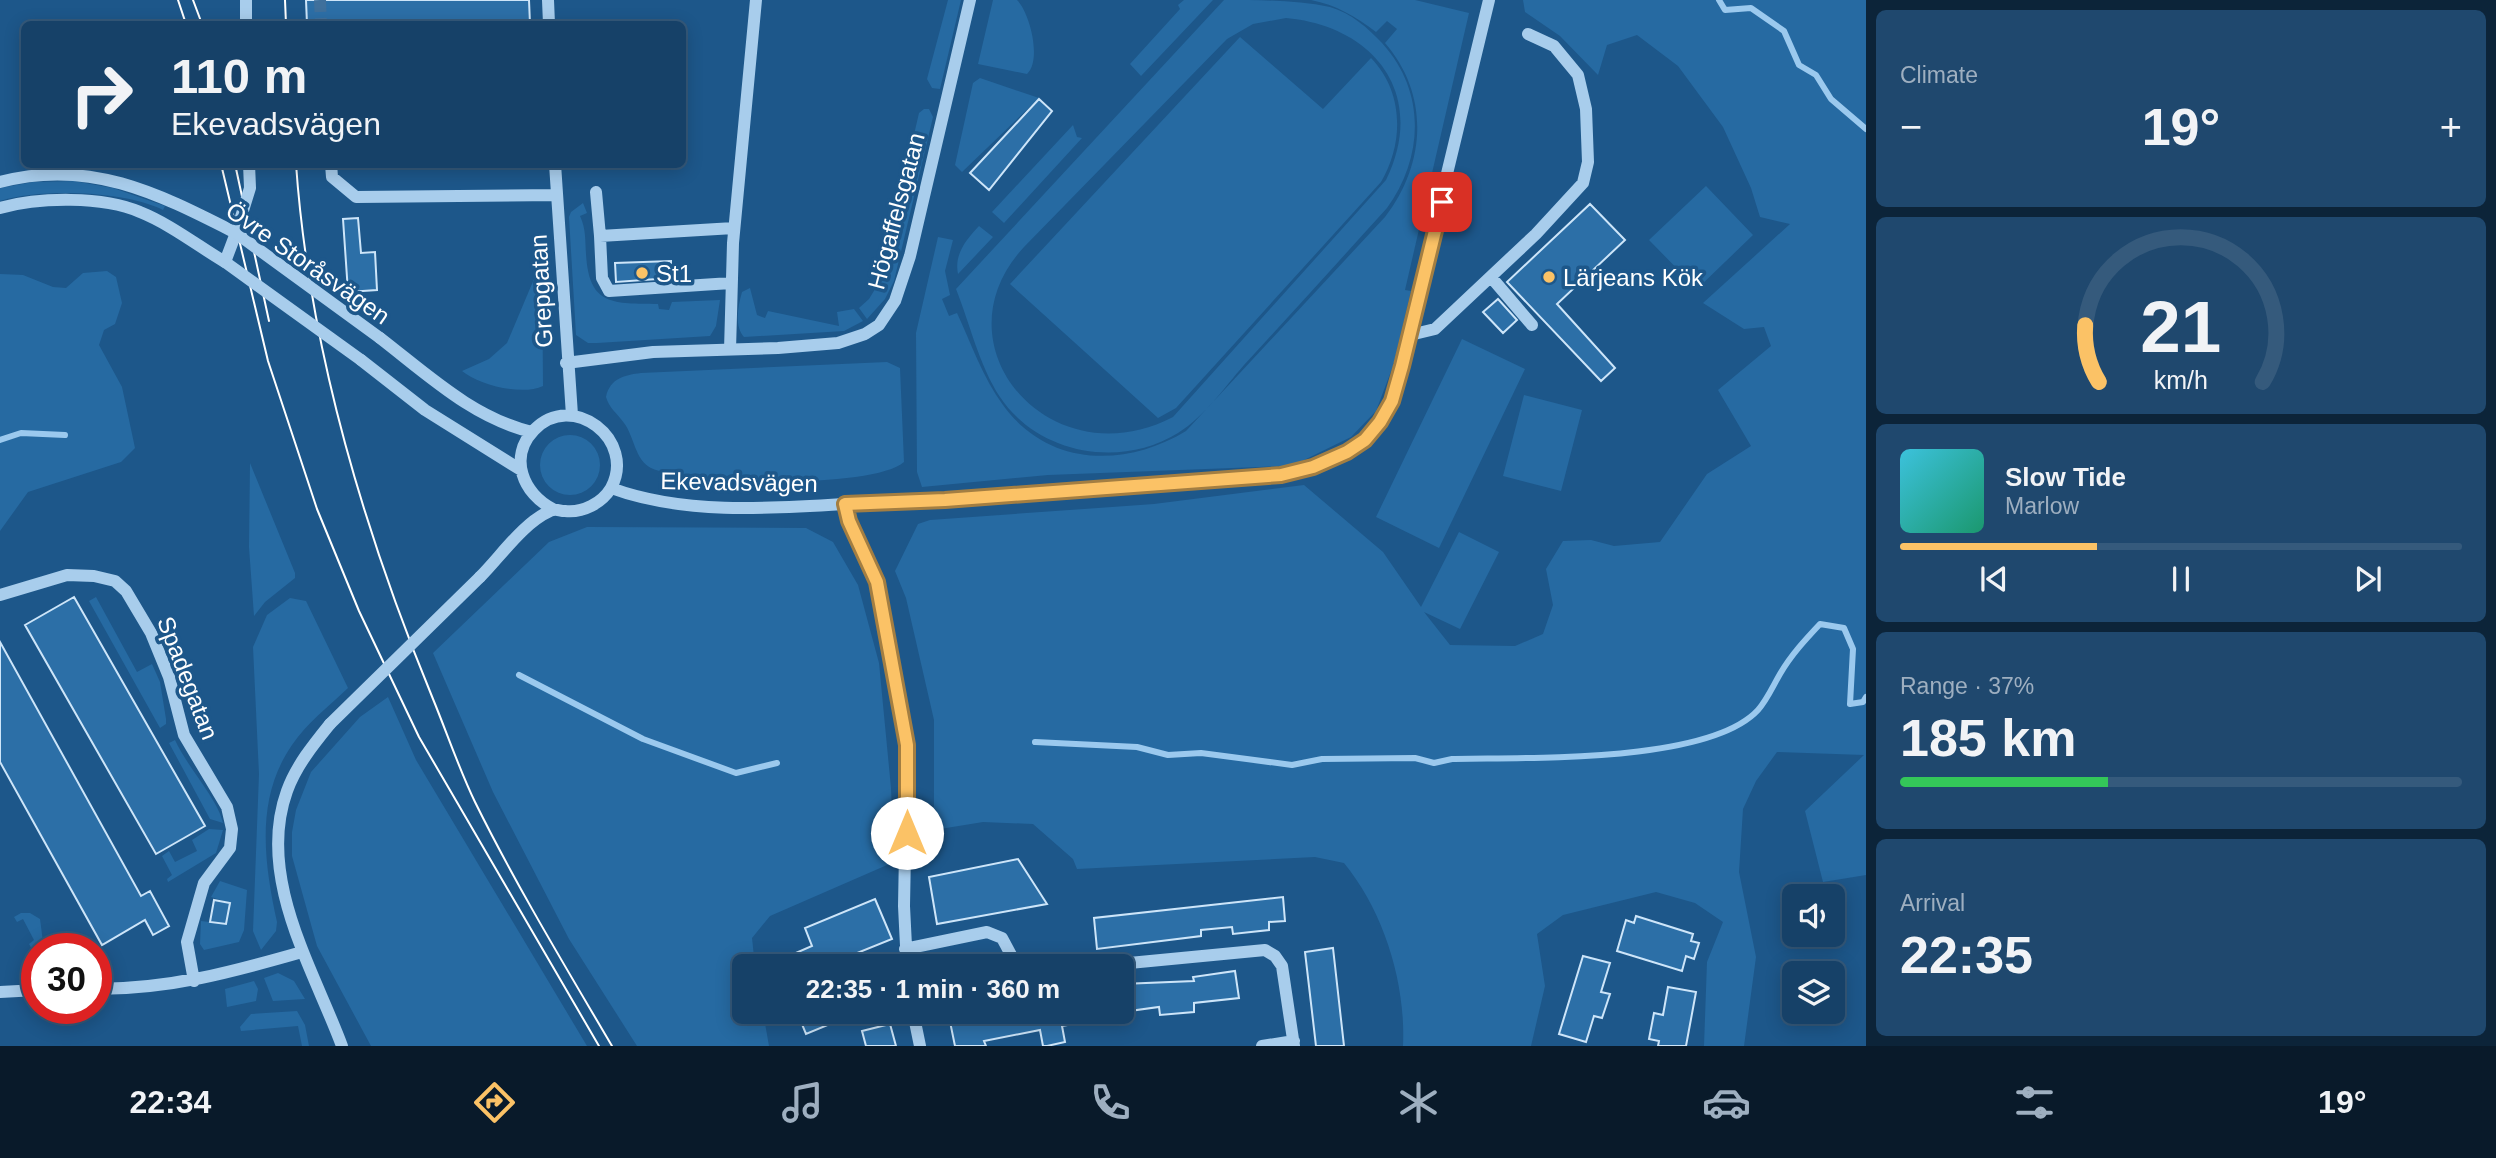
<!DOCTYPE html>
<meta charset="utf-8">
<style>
body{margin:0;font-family:Arial,sans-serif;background:#1f486e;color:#f1f3f6;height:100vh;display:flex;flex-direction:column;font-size:26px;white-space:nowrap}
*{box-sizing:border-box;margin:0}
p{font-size:23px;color:#9eafc0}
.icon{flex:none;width:38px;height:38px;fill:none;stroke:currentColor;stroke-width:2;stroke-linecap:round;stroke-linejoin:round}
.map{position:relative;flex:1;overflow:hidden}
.details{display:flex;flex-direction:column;gap:10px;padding:10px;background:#0c2439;width:630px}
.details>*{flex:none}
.banner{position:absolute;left:21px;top:21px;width:665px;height:147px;border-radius:10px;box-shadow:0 4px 18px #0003,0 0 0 2px #355a7c;background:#164168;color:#f1f3f6;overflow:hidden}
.fabs{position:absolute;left:1782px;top:884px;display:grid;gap:14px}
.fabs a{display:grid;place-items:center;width:63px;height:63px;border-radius:10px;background:#164168;box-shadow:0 4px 18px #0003,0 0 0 2px #355a7c;font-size:35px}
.speed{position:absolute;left:21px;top:933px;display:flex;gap:14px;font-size:35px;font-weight:700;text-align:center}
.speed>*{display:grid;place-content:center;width:91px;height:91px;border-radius:50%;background:#164168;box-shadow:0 4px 18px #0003,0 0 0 2px #355a7c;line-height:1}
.speed .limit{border:10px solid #d22;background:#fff;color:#111}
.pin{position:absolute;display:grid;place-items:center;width:60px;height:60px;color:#fff;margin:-30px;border-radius:14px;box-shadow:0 4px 10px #0006}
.me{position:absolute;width:77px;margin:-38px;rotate:0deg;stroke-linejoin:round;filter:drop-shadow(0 0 5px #0008)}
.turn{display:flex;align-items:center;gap:24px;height:147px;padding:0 35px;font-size:32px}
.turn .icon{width:91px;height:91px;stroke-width:2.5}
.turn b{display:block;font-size:49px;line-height:60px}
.big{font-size:52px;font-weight:700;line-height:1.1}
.details .tile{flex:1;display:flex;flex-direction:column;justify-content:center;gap:10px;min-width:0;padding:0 24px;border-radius:10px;background:#1f486e}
.details .dial{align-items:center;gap:0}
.dial svg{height:182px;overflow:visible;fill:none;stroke:#355a7c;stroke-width:7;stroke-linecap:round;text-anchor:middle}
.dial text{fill:#f1f3f6;stroke:none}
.song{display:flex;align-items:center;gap:21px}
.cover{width:84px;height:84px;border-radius:10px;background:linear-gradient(135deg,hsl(190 70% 55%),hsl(160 70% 35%))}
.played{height:7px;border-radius:4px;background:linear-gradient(90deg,#fbc266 35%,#355a7c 35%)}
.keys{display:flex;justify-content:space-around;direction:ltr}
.heat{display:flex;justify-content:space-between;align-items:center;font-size:38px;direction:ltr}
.charge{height:10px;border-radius:5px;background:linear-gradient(90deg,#34c759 37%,#355a7c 0)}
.trip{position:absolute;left:732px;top:954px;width:402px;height:70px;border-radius:10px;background:#164168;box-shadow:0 4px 18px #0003,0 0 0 2px #355a7c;font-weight:700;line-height:70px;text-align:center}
.tabs{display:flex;height:112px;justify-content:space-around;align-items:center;background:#091a2a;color:#9eafc0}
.tabs .icon{width:49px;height:49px}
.tabs .on{color:#fbc266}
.tabs b{font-size:32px;color:#f1f3f6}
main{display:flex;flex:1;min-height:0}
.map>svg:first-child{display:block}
.green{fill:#266aa2;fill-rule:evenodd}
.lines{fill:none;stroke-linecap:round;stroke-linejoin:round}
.stream{stroke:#9bc9ee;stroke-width:6}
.building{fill:#2c6fa7;stroke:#cde5f9;stroke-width:2}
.minor-tunnel{stroke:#3f709c;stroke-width:12;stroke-dasharray:12 6;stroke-linecap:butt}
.minor{stroke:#a8cdec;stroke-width:12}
.tram{stroke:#fff;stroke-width:2}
.minor-bridge{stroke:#a8cdec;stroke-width:12}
.route-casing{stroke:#a37e42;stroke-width:18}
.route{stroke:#fbc266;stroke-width:12}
.poi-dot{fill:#fbc266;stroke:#1d578a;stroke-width:2.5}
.labels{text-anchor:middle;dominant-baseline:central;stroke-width:7;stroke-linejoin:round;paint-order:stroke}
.street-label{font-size:24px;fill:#fff;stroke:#1d578a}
.poi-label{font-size:24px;fill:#fff;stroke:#1d578a;text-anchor:start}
</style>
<main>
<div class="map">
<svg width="1866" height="1046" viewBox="0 0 1866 1046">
<rect width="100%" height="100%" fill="#1d578a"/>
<!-- green -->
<path class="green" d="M 948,0 L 961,0 L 940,89 L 932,88 L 927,79 Z
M 993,0 L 1017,0 C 1030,13 1042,60 1027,74 L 978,64 Z
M 1184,0 L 1213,0 L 1141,76 L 1130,64 L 1180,9 L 1178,5 Z
M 1224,0 C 1259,0 1296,0 1330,7 C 1351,13 1368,28 1382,43 C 1426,91 1424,157 1387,208 C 1339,261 1292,313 1244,365 C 1224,388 1204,417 1178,433 C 1120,469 1038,454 1000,397 C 979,365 970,324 956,289 ZM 1286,18 C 1374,26 1428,94 1386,180 L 1173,417 C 1050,481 933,345 1024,247 L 1227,39 L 1253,24 Z
M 1311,0 L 1415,0 L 1469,13 L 1405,290 L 1411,291 L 1393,366 L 1376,411 L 1351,437 L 1300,462 L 1286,466 L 1048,475 L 922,487 L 917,472 L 916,333 L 938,237 L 953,240 L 945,271 L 950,295 L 942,299 L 949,316 L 957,313 C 971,343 983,378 1003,405 C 1048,467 1125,468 1186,431 L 1385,217 C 1426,164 1430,95 1385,43 L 1397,29 L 1387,21 L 1376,32 C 1355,16 1336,5 1311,0 Z
M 1523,0 L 1866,0 L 1866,875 L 1823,882 L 1805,811 L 1864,755 L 1777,752 L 1756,781 L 1743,809 L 1739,872 L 1756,957 L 1744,1046 L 1704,1046 L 1707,962 L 1723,922 L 1695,903 L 1656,892 L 1563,915 L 1537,934 L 1545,986 L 1531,1046 L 1403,1046 C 1406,983 1384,912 1344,863 L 1315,857 L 1077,869 L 1073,859 L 1033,824 L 983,822 L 934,830 L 934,720 L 906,598 L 895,571 L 918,524 L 930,520 L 1154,504 L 1304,485 L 1383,552 L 1421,607 L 1459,532 L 1499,552 L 1460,629 L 1424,612 L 1450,645 L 1515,646 L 1543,634 L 1553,605 L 1546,569 L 1563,541 L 1591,540 L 1614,546 L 1660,542 L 1707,474 L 1751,446 L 1718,390 L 1771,346 L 1764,327 L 1744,329 L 1703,303 L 1790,224 L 1760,217 L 1751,188 L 1723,127 L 1678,66 L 1637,35 L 1607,45 L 1598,75 L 1560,36 L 1525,12 Z
M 1240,37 L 1323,109 L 1371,58 C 1404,92 1404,143 1381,182 L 1176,408 L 1158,418 L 1010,284 Z
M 980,78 L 1039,98 L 962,172 L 955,165 L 973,83 Z
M 924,109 L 929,109 L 933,117 L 894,281 L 885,299 L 867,319 L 859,308 L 869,299 L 880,281 L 919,113 Z
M 1073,125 L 1077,137 L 1082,138 L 1004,223 L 992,212 Z
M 74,181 L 113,188 L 165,206 L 163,210 C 125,191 42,188 0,201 L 0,188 L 33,182 Z
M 1706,186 L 1753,235 L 1697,289 L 1649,240 Z
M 583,203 L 587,213 L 580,216 C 586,229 585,239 586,254 C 589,307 614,303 658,304 L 659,309 L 669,310 L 672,302 L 720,300 L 716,326 L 710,336 L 597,343 L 588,343 L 576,335 L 569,217 L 571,212 Z
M 979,226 L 993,237 L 958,274 C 954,254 966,240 979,226 Z
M 542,260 L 543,386 C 522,396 479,385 462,371 L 489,359 L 507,343 Z
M 107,271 L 116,277 L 122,303 L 115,324 L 104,330 L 99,345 L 122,387 L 135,448 L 121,462 L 28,492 L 0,531 L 0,274 L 23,275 L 53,287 L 66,288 L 83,273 Z
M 750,288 L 757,315 L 765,318 L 768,311 L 839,326 L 837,312 L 854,309 L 863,321 L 844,331 L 744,337 C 734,326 738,306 742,292 Z
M 1462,339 L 1525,369 L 1439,548 L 1376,517 Z
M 887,362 L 900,368 L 904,462 C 874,489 688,485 651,468 C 635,460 634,436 624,423 C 617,413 609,408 606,397 C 610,378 625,375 641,373 Z
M 1524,395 L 1582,410 L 1561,491 L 1503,476 Z
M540 465a30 30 0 1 1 60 0a30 30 0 1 1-60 0Z
M 250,463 L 295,573 L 295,578 L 265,602 L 254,616 L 249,547 Z
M 587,527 L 806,528 L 833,542 L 858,585 L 879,663 L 891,788 L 894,862 L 770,916 L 752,938 L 755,966 L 744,966 L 744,1012 L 763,1012 L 769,1046 L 637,1046 L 569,939 L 493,792 L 433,653 L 549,542 Z
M 96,597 L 137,672 L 152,664 L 160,682 L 166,719 L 166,724 L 160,728 L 89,601 Z
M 290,598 L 306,601 L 348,688 C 329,706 307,723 292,745 C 255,798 264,863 277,922 L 276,931 L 261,950 L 253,931 L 259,774 L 253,647 L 267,615 Z
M 388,697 L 416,760 L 587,1046 L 371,1046 L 317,946 L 292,856 L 292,832 L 296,810 L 311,772 L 360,717 Z
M 175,740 C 187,767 218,799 223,823 L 210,819 L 169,743 Z
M 209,829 L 223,830 L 216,853 L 168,882 L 167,879 L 172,875 L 162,856 L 169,851 L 175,862 L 197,851 L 192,840 Z
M 220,881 L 247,890 L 244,930 L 239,942 L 204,950 L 200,944 L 201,921 L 226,924 L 230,903 L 211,897 Z
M 21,913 L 30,913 L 40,919 L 43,942 L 37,950 L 33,951 L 29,944 L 34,940 L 23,919 L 17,922 L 14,917 Z
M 278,973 L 294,981 L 305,999 L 273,1001 L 264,978 Z
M 254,981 L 258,989 L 256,1001 L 227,1007 L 225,989 Z
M 297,1011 L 305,1025 L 309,1046 L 302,1046 L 298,1026 L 241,1031 L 240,1027 L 251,1014 Z"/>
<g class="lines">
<!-- stream -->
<path class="stream" d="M 1719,0 L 1725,10 L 1751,8 L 1784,31 L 1799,65 L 1816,75 L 1831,99 L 1866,129
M 0,440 L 21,433 L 65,435
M 519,675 L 643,739 L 736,773 L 777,763
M 1035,742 L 1137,747 L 1168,755 L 1201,753 L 1292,765 L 1322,759 L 1415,758 L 1434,763 L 1452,759 C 1523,757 1708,764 1758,710 C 1767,700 1773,686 1780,674 C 1791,655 1805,640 1820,624 L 1844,628 L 1853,649 L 1850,704 L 1863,702 L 1866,697"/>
</g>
<!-- building -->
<path class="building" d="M 306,0 L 529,0 L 530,24 L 307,24 Z
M 1039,99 L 1052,111 L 989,190 L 970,173 Z
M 1590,204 L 1625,240 L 1557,304 L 1615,368 L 1601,381 L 1507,282 Z
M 358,218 L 361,253 L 375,252 L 377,290 L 348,292 L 343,219 Z
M 671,261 L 671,278 L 616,282 L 615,263 Z
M 1498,299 L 1517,320 L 1503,333 L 1483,312 Z
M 74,597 L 205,826 L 156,854 L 25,625 Z
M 0,642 L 141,896 L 150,891 L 169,926 L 153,935 L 145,920 L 102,945 L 0,762 Z
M 1018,859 L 1047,904 L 937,924 L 929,877 Z
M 1283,897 L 1285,921 L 1269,922 L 1269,930 L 1233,934 L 1232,927 L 1201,930 L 1201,936 L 1097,949 L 1094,918 Z
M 875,899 L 892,939 L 825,966 L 766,966 L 812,946 L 805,928 Z
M 214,900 L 230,903 L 226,924 L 210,922 Z
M 1636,916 L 1693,934 L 1691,941 L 1699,943 L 1694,959 L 1686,956 L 1682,971 L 1617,951 L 1626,920 L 1634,923 Z
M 1333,948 L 1344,1046 L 1316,1046 L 1305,952 Z
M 1583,956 L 1610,963 L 1601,992 L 1610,994 L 1602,1018 L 1594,1016 L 1586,1042 L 1559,1034 Z
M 1235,971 L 1239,998 L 1194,1003 L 1194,1012 L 1160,1015 L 1159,1007 L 1122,1012 L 1122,984 L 1194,981 L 1193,977 Z
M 1668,987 L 1696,992 L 1686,1046 L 1658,1046 L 1659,1041 L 1649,1039 L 1654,1013 L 1663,1015 Z
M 797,1012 L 859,1012 L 806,1034 Z
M 948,1012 L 1095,1012 L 1096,1020 L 1062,1026 L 1065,1042 L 1047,1046 L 1043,1046 L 1040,1030 L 984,1041 L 986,1046 L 955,1046 Z
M 890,1024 L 896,1046 L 866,1046 L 862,1031 Z"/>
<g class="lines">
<!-- minor-tunnel -->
<path class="minor-tunnel" d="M 320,0 L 321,24"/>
<!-- minor -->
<path class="minor" d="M 548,0 L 549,24
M 246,24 L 246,0
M 331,164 L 332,177 L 356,197 L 557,195
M 555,164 L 572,415
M 0,182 C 90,158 159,194 236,233 L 225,262 C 198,246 170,224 140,212 C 103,196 39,197 0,208
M 596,192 L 600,236
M 1491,277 L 1532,325
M 731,283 L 609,291 L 602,278 L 600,236 L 734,228
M 1410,335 L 1435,329 L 1536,234 L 1583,183 L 1588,162 L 1586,109 L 1578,75 L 1554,46 L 1528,34
M 380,338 C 428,375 473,418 532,432
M 730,350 L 733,243 L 756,0
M 361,360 L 425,410 L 521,470
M 566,363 L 653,352 L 778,348 L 838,343 L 865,334 L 879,325 L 895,301 L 910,256 L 970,0
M 611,488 C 697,520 803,505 895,501 C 1024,496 1153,488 1281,475 C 1334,462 1365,449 1392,401 L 1489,0
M 845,504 L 849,521 L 877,582 L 907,745 L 904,906 L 907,966
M 480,577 C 501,556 523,523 550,511 C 556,508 559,511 565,511 C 583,513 602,503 611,488 C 637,440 572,390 534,430 C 508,457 523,494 553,509
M 0,595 L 67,575 L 94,576 L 115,581 L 126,591 L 151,633 L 169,677 L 184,735 L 227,807 L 232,829 L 230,848 L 204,883 L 187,942 L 194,981
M 330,724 C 313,745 296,766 287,791 C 256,877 313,968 342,1046
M 905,949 L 987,932 L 1002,938 L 1017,966
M 1098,966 L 1265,950 L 1275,956 L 1282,966 L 1294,1046
M 96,989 C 170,989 232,972 302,952
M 0,992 L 37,990
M 913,1012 L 920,1046
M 1262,1046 L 1294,1041"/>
<!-- tram -->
<path class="tram" d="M 178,0 L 186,24
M 193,0 L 202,24
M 285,0 L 286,24
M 221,164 L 268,361 L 317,509 L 359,611 L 419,737 L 599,1046
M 235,164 L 269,321
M 296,164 C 309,348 363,529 433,699 C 447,733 459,769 475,802 C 516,885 565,966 612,1046"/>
<!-- minor-bridge -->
<path class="minor-bridge" d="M 249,164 L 250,188 L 236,233 L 380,338
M 225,262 L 361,360
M 330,724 L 480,577"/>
</g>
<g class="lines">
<defs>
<path id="route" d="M 907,833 L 907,745 L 877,582 L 849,521 L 845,504 L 945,500 L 1281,475 L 1313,467 L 1347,452 L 1365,440 L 1380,422 L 1392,401 L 1402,366 L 1442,202"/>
</defs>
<!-- route casing -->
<use href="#route" class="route-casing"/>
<!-- route -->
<use href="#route" class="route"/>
</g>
<!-- markers -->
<g class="poi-dot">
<circle cx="642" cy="273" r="7"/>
<circle cx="1549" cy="277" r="7"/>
</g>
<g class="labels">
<!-- street labels -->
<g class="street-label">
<text transform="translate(896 211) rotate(-75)">Högaffelsgatan</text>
<text transform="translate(308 263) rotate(35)">Övre Storåsvägen</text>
<text transform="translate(541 291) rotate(-93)">Grepgatan</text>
<text transform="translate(739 482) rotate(1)">Ekevadsvägen</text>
<text transform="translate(188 678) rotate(69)">Spadegatan</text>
</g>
<!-- poi labels -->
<g class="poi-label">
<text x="656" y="273">St1</text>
<text x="1563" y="277">Lärjeans Kök</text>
</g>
</g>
</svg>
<div class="fabs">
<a><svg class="icon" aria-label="sound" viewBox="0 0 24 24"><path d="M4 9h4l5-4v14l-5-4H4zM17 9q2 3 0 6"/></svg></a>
<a><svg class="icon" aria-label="layers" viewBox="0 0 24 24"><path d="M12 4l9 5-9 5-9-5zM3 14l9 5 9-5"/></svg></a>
</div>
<div class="speed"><div class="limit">30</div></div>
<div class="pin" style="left:1442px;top:202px;background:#d93025"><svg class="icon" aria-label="arrive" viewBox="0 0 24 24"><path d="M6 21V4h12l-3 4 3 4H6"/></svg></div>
<svg class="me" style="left:907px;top:833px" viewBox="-20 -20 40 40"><circle r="19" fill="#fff"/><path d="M0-13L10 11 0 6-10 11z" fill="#fbc266"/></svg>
<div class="trip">22:35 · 1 min · 360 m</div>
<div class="banner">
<div class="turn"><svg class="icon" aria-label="right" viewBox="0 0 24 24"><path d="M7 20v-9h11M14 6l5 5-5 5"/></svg><div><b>110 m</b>Ekevadsvägen</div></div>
</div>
</div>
<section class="details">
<div class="tile"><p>Climate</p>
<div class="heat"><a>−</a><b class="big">19°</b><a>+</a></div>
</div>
<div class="tile dial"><svg viewBox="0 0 100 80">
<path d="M14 69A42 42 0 1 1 86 69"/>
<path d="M14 69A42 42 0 0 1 8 44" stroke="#fbc266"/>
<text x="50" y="56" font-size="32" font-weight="700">21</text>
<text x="50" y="72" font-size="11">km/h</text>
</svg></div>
<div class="tile">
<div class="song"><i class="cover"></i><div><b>Slow Tide</b><p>Marlow</p></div></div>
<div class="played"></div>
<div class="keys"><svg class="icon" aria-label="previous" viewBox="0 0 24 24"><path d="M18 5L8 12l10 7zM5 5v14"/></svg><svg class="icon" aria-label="pause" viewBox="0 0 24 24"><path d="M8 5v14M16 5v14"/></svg><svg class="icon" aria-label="next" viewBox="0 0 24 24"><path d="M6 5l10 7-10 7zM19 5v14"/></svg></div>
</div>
<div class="tile"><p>Range · 37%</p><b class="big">185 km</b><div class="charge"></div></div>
<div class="tile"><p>Arrival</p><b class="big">22:35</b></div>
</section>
</main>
<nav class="tabs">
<b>22:34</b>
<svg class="icon on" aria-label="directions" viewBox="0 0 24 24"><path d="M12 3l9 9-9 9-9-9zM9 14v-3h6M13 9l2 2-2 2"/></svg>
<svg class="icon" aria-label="music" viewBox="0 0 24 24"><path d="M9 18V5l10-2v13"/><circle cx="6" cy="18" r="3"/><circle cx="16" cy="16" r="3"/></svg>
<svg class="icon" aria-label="phone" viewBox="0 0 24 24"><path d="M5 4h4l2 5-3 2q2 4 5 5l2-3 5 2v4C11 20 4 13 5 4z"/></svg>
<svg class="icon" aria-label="climate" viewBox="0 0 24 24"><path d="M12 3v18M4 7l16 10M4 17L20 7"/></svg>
<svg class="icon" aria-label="car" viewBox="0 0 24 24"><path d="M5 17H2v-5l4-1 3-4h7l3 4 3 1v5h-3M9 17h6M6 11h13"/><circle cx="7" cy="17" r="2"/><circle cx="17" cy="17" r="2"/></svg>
<svg class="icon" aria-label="filters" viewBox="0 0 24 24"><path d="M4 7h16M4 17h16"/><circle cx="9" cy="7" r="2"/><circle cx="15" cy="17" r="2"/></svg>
<b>19°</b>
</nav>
